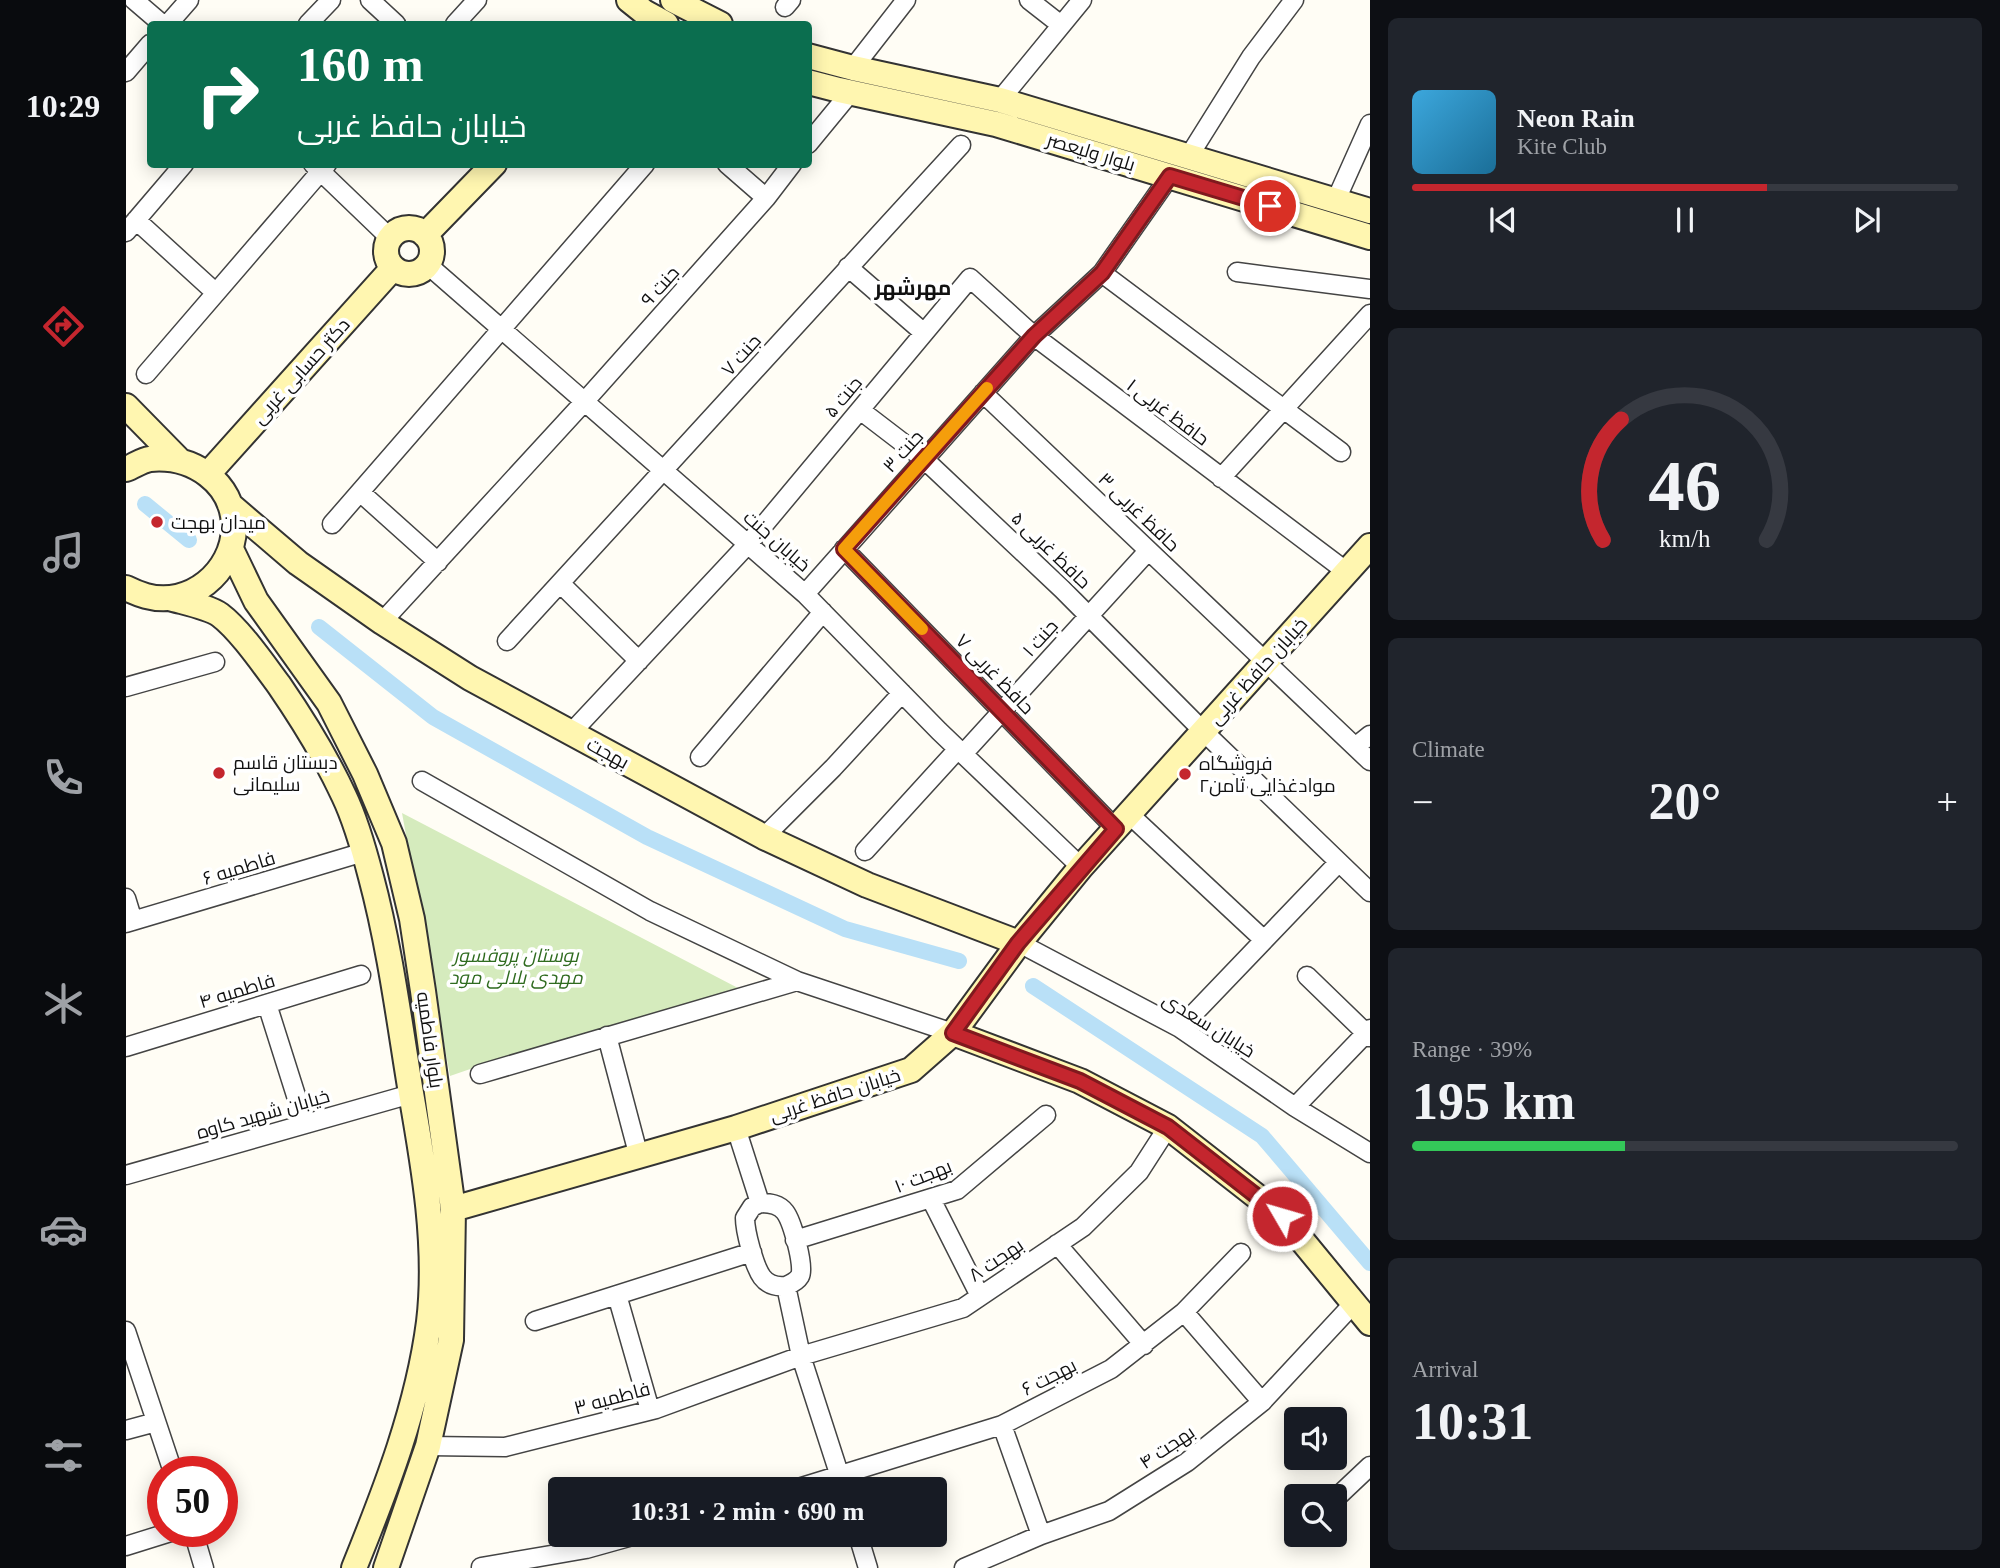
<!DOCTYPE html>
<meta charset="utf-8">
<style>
body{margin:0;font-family:"Times New Roman",Cairo,serif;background:#20242c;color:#f1f3f6;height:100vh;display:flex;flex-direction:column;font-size:26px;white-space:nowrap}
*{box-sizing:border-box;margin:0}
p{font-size:23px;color:#9ea1a6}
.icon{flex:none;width:38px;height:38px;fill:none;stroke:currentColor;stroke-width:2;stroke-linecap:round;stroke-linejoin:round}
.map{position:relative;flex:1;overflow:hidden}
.details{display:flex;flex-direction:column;gap:18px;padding:18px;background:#0d0f14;width:630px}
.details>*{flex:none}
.hud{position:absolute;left:21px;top:21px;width:665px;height:147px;border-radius:7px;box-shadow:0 4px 18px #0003;background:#0b6e4f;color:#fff;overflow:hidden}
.fabs{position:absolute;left:1158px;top:1407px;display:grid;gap:14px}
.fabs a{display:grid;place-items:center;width:63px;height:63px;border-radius:7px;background:#171b24;box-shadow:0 4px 18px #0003;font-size:35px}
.speed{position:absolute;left:21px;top:1456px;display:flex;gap:14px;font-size:35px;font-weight:700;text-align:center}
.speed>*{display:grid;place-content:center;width:91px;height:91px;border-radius:50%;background:#171b24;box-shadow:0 4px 18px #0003;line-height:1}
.speed .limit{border:10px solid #d22;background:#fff;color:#111}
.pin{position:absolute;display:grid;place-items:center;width:60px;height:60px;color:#fff;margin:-30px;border:4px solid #fff;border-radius:50%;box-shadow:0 2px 7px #0007}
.me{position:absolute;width:77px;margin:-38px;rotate:308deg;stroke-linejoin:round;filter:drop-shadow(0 0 5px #0008)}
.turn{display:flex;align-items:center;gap:24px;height:147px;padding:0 35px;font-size:32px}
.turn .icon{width:91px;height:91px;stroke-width:2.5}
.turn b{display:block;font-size:49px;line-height:60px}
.big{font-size:52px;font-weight:800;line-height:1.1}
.details .widget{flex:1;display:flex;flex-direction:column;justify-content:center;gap:10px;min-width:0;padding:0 24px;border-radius:10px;background:#20242c}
.details .dial{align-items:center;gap:0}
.dial svg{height:182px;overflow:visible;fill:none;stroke:#363941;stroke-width:7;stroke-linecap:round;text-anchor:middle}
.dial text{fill:#f1f3f6;stroke:none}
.song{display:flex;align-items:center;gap:21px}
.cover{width:84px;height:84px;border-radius:10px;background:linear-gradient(135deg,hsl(200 70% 55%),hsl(200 70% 35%))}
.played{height:7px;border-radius:4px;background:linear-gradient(90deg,#c4262e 65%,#363941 65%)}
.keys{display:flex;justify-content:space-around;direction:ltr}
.heat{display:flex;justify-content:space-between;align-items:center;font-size:38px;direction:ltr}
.charge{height:10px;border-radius:5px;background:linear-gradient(90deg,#34c759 39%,#363941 0)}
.trip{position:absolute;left:422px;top:1477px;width:399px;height:70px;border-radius:7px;background:#171b24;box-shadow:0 4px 18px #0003;font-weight:800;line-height:70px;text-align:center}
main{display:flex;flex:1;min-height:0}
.dock{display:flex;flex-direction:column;width:126px;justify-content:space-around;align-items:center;background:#090b0e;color:#9ea1a6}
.dock .icon{width:49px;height:49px}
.dock .selected{color:#c4262e}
.dock b{font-size:32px;color:#f1f3f6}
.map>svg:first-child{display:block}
.green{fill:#d5ebbd}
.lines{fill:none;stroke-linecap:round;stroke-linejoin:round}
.canal{stroke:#b9e0f7;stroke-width:16}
.street-casing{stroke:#444;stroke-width:21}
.secondary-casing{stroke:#333;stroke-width:28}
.street{stroke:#fff;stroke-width:18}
.secondary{stroke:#fff6b0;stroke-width:24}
.route-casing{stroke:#7f191e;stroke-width:18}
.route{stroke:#c4262e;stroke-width:12}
.slow{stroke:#f59e0b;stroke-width:12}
.poi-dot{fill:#c4262e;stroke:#fff;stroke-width:2.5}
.labels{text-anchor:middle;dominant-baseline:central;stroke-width:7;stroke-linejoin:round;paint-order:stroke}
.street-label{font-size:19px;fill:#111;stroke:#fff}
.poi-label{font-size:19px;fill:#111;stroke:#fff;text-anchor:start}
.park-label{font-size:19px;font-style:italic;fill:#2f6b1f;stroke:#fff}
.neighbourhood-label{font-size:21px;font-weight:bold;fill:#111;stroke:#fff}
</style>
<main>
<nav class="dock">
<b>10:29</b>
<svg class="icon selected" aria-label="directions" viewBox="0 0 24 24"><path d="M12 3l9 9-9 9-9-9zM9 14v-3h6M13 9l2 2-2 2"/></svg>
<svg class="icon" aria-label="music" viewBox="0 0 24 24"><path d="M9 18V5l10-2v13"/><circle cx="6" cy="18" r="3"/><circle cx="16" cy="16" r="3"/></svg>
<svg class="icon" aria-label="phone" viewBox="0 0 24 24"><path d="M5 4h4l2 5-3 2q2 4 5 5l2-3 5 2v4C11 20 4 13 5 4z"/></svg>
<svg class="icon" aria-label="climate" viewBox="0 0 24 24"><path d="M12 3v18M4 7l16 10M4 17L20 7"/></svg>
<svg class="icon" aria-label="car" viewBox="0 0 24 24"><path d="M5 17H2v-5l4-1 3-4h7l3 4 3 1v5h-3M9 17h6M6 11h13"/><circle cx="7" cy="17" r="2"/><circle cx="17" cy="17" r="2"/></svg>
<svg class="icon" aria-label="filters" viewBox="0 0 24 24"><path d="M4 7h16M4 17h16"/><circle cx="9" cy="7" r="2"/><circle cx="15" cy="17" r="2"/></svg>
</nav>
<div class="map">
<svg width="1244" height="1568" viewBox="0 0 1244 1568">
<rect width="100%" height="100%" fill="#fffdf5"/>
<!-- green -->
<path class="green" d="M 276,813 L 612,988 L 379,1057 L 324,1076 Z"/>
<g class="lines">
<!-- canal -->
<path class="canal" d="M 19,504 L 63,540
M 193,627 L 307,717 L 521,837 L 719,929 L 833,961
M 907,986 L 1136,1136 L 1244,1263"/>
<defs>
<path id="street" d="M 8,0 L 36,24
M 244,0 L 270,24
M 903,0 L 935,25
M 659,7 L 665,0
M 42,24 L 63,0
M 182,24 L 205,0
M 329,24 L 351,0
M 727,68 L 780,0
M 0,72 L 24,44
M 874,100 L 956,0
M 682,144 L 724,93
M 1063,156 L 1125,57 L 1168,0
M 187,164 L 264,238
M 601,164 L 640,198
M 1210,200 L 1244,124
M 10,220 L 90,293
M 0,232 L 58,164
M 302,265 L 679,594 L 813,731 L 955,867
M 722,267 L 798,333
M 1111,272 L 1244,289
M 976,273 L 1215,452
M 20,374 L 201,164
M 857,393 L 1244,761
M 734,410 L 798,459 L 936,589 L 1077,731 L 1244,892
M 1095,478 L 1244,314
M 234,492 L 312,562
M 206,524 L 519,164
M 718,549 L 990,829
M 435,584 L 513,661
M 679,594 L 908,336 L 976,273 L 1044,176
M 256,622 L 459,401 L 640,198 L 666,164
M 381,641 L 835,145
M 0,687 L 89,662
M 445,733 L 622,544 L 844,278 L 908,336 L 1221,572
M 1229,747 L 1244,735
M 837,754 L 1022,551
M 574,757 L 697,612
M 296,781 L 524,911 L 671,981 L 827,1033
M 1003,814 L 1138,940
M 638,837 L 707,768 L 776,693
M 739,851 L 832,749
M 0,898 L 7,921
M 0,923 L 238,852
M 893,943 L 1054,1028 L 1169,1107 L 1244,1153
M 1181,976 L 1244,1037
M 141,1004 L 179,1124
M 1054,1028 L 1213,862
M 481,1036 L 513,1157
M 0,1047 L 235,975
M 354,1074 L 671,981
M 1169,1107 L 1244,1029
M 610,1128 L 634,1203
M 0,1175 L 285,1094
M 805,1199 L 854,1296
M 634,1203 C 644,1203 653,1204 659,1212 C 666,1221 679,1267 674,1276 C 671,1281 665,1284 660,1286 C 651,1287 642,1285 636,1277 C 628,1266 619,1231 619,1218 L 626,1207 Z
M 669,1240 L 831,1190 L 920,1115
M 931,1244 L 1018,1345
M 660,1286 L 675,1356 L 718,1489
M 491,1295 L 524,1410
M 1058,1312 L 1136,1402
M 409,1321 L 626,1252
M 0,1331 L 47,1472
M 876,1425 L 915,1535
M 0,1430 L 30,1422
M 302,1446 L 379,1447 L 530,1409 L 675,1356 L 837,1308 L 957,1227 L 1013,1172 L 1042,1127
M 669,1489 L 876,1425 L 985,1369 L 1058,1312 L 1115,1253
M 1209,1499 L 1244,1466
M 67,1531 L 78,1568
M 732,1535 L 742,1568
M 0,1546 L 48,1531
M 355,1567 L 460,1549 L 510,1535
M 838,1568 L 915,1535 L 983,1511 L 1061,1462 L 1136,1402 L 1229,1302"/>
<path id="secondary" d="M 503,0 L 518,12 L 540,24
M 547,0 L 594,24
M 682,56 L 727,68 L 874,100 L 1244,211
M 682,82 L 713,90 L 870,124 L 1244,237
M260 251a23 23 0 1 1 46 0a23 23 0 1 1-46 0Z
M 299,235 L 368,164
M 0,406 L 52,459
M 0,469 C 8,466 16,460 24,459 C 66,455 108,482 108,528 C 107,572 64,608 20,596 C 13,594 6,591 0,588
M 82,474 L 267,268
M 104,505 L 172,563 L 256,622 L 344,678 L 638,837 L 741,885 L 893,943
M 105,549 L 130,601 L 203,703 L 239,774 L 268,843 L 286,919 L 297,991 L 327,1209 L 325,1340 L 302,1446 L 260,1568
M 44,598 C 57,602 83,607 94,615 C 114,630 138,665 153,685 C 177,720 200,757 218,796 C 230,821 238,850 245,877 C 264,948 273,1020 285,1093 C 298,1167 312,1247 303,1322 C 292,1407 260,1489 228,1568
M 827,1033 L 954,1081 L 1042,1127 L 1156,1216 L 1244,1323
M 327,1209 L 610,1128 L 785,1070 L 827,1033 L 893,943 L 955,867 L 1244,546"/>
</defs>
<!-- street casing -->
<use href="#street" class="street-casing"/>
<!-- secondary casing -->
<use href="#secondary" class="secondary-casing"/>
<!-- street -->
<use href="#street" class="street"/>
<!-- secondary -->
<use href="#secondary" class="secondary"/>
</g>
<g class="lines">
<defs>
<path id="route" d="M 1144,206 L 1044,176 L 976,273 L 908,336 L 718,549 L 990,829 L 892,943 L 827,1033 L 954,1081 L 1042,1127 L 1156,1216"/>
</defs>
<!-- route casing -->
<use href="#route" class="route-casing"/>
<!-- route -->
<use href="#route" class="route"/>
<!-- slow -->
<path class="slow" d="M 796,629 L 718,549 L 861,388"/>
</g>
<!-- markers -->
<g class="poi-dot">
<circle cx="31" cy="522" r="7"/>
<circle cx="93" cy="773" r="7"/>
<circle cx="1059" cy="774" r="7"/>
</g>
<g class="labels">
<!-- street labels -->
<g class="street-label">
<text transform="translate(965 152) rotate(17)">بلوار ولیعصر</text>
<text transform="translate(534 286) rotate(-48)">جنت ۹</text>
<text transform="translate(615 355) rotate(-48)">جنت ۷</text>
<text transform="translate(175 371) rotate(-48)">دکتر حسابی غربی</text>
<text transform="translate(717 397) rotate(-50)">جنت ۵</text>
<text transform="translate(1042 412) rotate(37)">حافظ غربی ۱</text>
<text transform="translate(777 451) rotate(-48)">جنت ۳</text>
<text transform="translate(1013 512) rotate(44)">حافظ غربی ۳</text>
<text transform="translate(651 541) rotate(41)">خیابان جنت</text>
<text transform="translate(925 550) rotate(44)">حافظ غربی ۵</text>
<text transform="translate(914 638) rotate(-48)">جنت ۱</text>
<text transform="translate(1132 671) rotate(-48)">خیابان حافظ غربی</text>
<text transform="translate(869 674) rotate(46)">حافظ غربی ۷</text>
<text transform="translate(482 753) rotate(29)">بهجت</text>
<text transform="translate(113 868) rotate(-17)">فاطمیه ۶</text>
<text transform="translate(111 991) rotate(-17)">فاطمیه ۴</text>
<text transform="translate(1083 1025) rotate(32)">خیابان سعدی</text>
<text transform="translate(304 1040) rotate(82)">بلوار فاطمیه</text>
<text transform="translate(709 1095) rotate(-18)">خیابان حافظ غربی</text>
<text transform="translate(137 1114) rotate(-16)">خیابان شهید کاوه</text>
<text transform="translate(797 1176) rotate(-22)">بهجت ۱۰</text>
<text transform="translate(870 1260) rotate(-34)">بهجت ۸</text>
<text transform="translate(923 1377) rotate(-27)">بهجت ۶</text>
<text transform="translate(486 1398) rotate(-15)">فاطمیه ۳</text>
<text transform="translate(1041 1447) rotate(-34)">بهجت ۴</text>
</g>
<!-- poi labels -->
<g class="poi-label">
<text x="45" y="522">میدان بهجت</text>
<text x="107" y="762">دبستان قاسم<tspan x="107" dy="22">سلیمانی</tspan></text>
<text x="1073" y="763">فروشگاه<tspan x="1073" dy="22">موادغذایی ثامن۲</tspan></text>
</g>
<!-- park labels -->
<g class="park-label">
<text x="390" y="955">بوستان پروفسور<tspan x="390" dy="22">مهدی بلالی مود</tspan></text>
</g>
<!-- neighbourhood labels -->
<g class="neighbourhood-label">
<text x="787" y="288">مهرشهر</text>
</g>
</g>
</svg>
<div class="fabs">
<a><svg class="icon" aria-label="sound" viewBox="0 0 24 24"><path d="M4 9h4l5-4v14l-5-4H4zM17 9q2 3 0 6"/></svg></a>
<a><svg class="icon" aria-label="search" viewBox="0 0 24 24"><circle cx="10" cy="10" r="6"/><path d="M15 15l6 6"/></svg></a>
</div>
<div class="speed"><div class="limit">50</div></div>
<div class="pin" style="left:1144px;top:206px;background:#d93025"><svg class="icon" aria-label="arrive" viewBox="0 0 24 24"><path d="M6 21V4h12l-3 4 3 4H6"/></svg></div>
<svg class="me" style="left:1156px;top:1216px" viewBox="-20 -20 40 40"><circle r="17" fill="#c4262e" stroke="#fff" stroke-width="3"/><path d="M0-11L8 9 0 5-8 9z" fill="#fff"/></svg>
<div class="trip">10:31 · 2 min · 690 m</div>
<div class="hud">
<div class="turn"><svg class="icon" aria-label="right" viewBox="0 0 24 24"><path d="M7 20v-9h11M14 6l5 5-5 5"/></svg><div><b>160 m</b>خیابان حافظ غربی</div></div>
</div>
</div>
<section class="details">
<div class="widget">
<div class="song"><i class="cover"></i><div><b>Neon Rain</b><p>Kite Club</p></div></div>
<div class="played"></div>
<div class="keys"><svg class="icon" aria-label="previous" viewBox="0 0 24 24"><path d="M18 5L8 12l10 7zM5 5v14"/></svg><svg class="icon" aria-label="pause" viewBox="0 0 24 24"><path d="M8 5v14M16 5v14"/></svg><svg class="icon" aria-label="next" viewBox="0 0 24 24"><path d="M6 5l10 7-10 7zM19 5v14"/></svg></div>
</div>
<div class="widget dial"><svg viewBox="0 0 100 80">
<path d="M14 69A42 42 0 1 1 86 69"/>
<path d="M14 69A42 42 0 0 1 22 16" stroke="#c4262e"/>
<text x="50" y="56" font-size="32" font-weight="700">46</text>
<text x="50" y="72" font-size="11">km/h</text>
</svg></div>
<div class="widget"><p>Climate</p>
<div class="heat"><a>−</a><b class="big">20°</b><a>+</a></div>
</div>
<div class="widget"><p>Range · 39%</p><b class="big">195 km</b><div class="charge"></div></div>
<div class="widget"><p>Arrival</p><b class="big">10:31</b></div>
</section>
</main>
